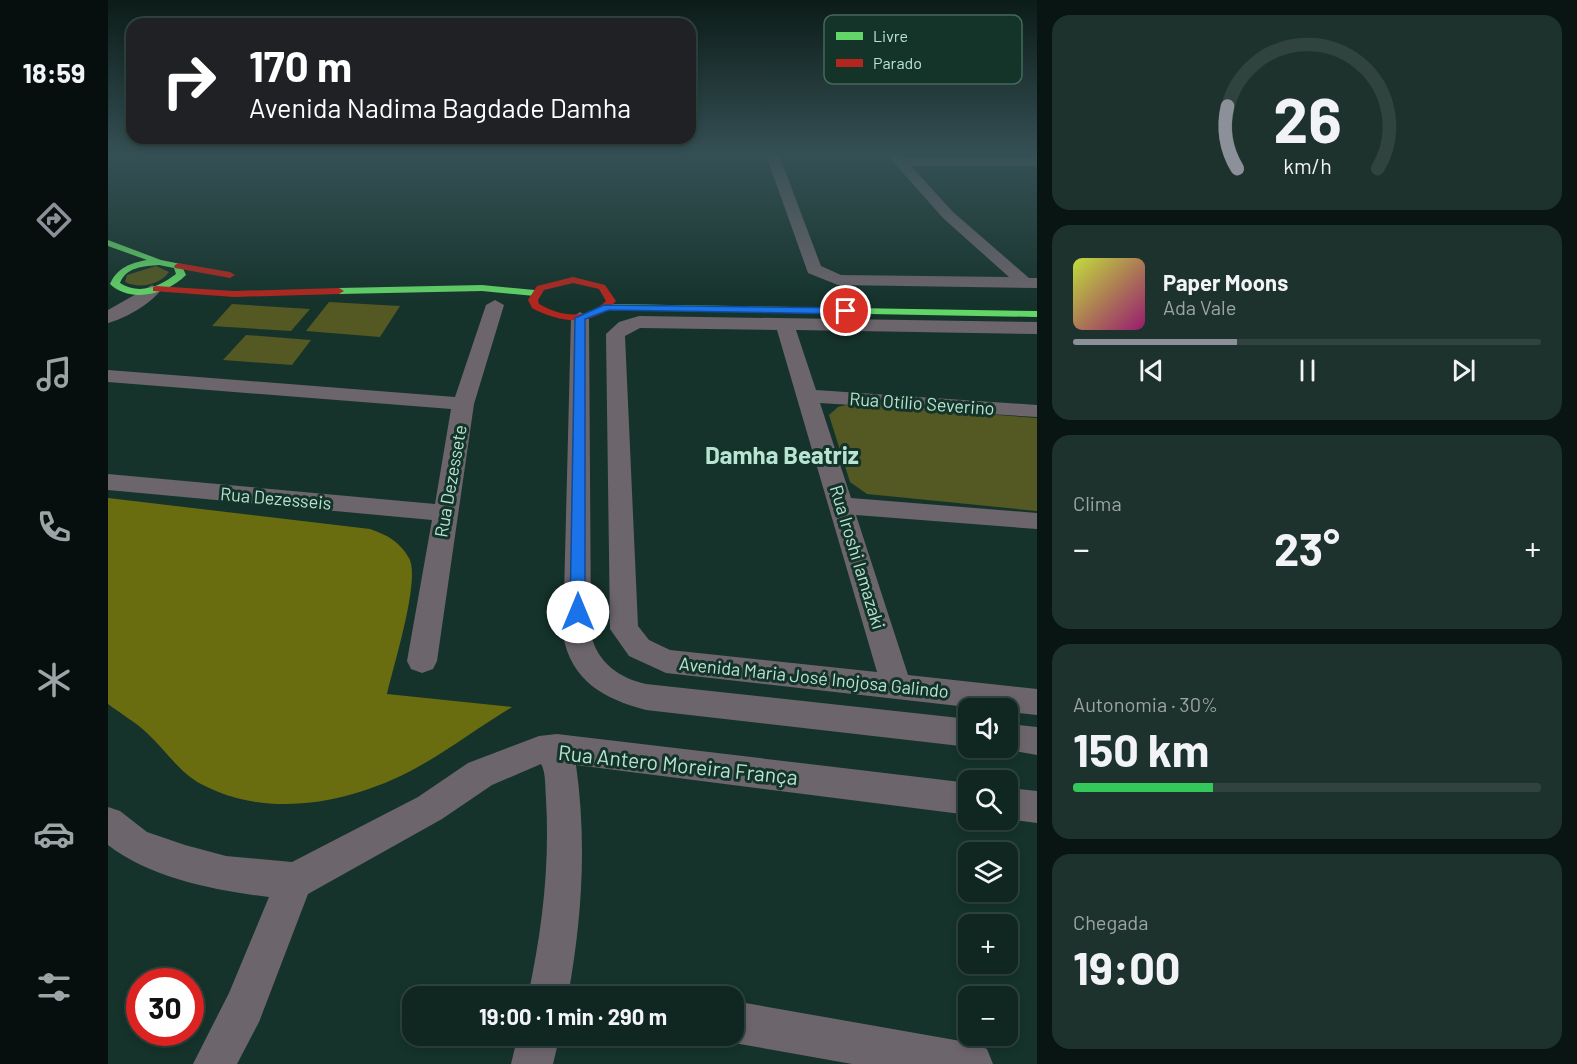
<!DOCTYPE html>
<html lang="pt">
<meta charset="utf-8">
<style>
body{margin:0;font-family:Barlow,sans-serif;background:#1e322d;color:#f1f3f6;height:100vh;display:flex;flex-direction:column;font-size:22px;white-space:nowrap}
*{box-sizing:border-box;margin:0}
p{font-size:20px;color:#9ca5a5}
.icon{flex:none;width:33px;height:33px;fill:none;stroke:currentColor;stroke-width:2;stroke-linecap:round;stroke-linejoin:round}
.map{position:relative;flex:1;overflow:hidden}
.drawer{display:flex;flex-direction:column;gap:15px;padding:15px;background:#091512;width:540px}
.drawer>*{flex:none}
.hud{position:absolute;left:18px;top:18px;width:570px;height:126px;border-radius:18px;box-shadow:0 3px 9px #0003,0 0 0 2px #30433e;background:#202124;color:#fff;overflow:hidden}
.buttons{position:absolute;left:850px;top:698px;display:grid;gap:12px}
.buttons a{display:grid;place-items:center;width:60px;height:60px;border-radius:12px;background:#102620;box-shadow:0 3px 9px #0003,0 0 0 2px #30433e;font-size:30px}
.speed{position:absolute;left:18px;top:968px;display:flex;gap:12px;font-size:30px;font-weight:700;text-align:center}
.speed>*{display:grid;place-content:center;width:78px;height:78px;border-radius:50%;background:#102620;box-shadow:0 3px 9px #0003,0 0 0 2px #30433e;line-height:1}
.speed .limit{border:9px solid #d22;background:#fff;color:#111}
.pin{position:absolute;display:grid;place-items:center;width:51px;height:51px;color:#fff;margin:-26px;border:3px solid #fff;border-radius:50%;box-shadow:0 2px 6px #0007}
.me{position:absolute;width:66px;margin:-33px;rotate:0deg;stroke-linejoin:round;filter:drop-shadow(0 0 4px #0008)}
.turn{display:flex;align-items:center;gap:21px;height:126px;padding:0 24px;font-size:27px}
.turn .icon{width:78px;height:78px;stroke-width:2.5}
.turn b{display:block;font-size:42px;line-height:51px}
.big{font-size:45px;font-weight:700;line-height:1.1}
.drawer .tile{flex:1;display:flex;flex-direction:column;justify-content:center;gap:9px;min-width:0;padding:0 21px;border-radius:18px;background:#1e322d}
.drawer .dial{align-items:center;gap:0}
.dial svg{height:156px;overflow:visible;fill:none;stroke:#30433e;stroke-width:7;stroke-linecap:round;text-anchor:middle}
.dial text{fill:#f1f3f6;stroke:none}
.song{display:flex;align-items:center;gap:18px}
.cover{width:72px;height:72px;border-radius:9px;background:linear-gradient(135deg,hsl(70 70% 55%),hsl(320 70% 35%))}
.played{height:6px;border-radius:3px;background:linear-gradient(90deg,#8c9099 35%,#30433e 35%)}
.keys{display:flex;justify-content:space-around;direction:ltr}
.heat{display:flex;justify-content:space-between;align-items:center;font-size:33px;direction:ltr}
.charge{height:9px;border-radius:4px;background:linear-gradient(90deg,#34c759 30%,#30433e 0)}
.trip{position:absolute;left:294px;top:986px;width:342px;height:60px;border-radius:18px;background:#102620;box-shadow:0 3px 9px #0003,0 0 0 2px #30433e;font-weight:700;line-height:60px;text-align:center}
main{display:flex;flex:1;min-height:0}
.menu{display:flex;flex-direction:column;width:108px;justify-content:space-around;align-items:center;background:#060f0d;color:#9ca5a5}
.menu .icon{width:42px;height:42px}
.menu .on{color:#8c9099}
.menu b{font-size:27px;color:#f1f3f6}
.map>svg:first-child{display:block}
.green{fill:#545822}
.forest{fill:#696d10}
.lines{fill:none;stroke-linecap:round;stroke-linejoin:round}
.street{fill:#6d656c;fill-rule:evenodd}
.fast{fill:#63d668;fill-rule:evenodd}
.jam{fill:#b3261e;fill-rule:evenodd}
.route{fill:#1a73e8;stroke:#114b97;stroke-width:1.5}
.labels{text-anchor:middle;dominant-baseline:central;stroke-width:6;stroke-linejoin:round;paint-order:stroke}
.street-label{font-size:18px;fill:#b8e4d3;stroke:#143329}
.near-street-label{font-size:21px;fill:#b8e4d3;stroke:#143329}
.district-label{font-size:24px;font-weight:bold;fill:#b8e4d3;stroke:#143329}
.key{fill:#143329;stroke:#45685c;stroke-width:1.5}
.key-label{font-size:16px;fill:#b8e4d3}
</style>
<main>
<nav class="menu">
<b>18:59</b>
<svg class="icon on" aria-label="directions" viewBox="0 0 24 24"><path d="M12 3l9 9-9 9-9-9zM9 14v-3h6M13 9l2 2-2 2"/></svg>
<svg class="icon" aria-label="music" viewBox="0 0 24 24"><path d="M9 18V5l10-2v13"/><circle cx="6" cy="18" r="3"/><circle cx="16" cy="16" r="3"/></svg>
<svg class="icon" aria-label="phone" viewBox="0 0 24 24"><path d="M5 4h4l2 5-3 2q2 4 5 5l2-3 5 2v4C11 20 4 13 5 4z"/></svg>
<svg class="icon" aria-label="climate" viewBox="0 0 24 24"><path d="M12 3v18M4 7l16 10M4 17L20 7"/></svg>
<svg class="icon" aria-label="car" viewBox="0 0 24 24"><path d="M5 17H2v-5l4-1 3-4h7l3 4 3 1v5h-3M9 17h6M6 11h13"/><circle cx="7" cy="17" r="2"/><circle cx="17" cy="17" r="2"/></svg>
<svg class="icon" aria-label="filters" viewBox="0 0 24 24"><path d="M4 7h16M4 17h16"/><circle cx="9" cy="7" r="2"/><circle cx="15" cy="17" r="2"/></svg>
</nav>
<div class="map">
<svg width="929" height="1064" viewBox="0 0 929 1064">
<rect width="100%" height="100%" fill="#15332b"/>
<!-- green -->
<path class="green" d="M 48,266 L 61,272 C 52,285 31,289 17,282 L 19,275 Z
M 221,302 L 292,306 L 272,337 L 198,331 Z
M 124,304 L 202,309 L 183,331 L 104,326 Z
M 138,335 L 203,340 L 184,365 L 115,360 Z
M 742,404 L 929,418 L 929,511 L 759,494 L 742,482 L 721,415 L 730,407 Z"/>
<!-- forest -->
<path class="forest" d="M 0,498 L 262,529 C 279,535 291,541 301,558 C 313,579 285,667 279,694 L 404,707 C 372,726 341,750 308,768 C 244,803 160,820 93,784 C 72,773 57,750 40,734 C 29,723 13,714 0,704 Z"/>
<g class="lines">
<!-- street -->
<path class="street" d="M 658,155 L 671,155 L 713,266 L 733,275 L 901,277 L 835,218 L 779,155 L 793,155 L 795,158 L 929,158 L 929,166 L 803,166 L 845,212 L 921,278 L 929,278 L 929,288 L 730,285 L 700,273 Z
M 44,285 L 53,290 C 41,305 18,318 0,323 L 0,310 Z
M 387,300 L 396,305 L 366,404 L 329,661 L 325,669 L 314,673 L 303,669 L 299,661 L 324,520 L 0,490 L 0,474 L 327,504 L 343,409 L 0,382 L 0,370 L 347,397 L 378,305 Z
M 472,312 L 481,318 L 483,635 C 490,663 511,678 538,684 L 861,719 L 861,747 L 538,710 C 496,699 463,681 455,635 L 463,318 Z
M 531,316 L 929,322 L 929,334 L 688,330 L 708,390 L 929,405 L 929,417 L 712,403 L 743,498 L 929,513 L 929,529 L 748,515 L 800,675 L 929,689 L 929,715 L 900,712 L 900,708 L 868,708 L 558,673 L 521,656 L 502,629 L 498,334 L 511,322 ZM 532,328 L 669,330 L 769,672 L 562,650 L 541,640 L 530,626 L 517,336 Z
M 900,724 L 929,727 L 929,755 L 889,748 L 900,747 Z
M 449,734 L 861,783 L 861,815 L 468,765 C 479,843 474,919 460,996 L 420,996 C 434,931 442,866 438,799 C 437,788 438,772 433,764 L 384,785 L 334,819 L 200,894 L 151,1022 L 129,1064 L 85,1064 L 121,993 L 161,897 C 109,891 42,878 0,845 L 0,807 L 12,811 L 39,832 L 77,845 L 118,856 L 184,862 L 310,797 L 360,763 L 431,736 Z
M 900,788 L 929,791 L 929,823 L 898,819 L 900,819 Z
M 626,1001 L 864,1043 L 879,1049 L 885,1064 L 744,1064 L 626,1043 L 611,1035 L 626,1035 Z
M 410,1035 L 452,1035 L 445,1064 L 403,1064 Z"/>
<!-- fast -->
<path class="fast" d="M 0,240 L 53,260 L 73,264 L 78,275 C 59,294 23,304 2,284 C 9,268 22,263 39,260 L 0,246 ZM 51,265 L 66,268 L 68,274 C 51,287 31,295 12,283 C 18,267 36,266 51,265 Z
M 374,285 L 427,290 L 432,293 L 427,296 L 374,291 L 231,294 L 226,291 L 231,288 Z
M 499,304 L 929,311 L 929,317 L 496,309 L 496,305 Z"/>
<!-- jam -->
<path class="jam" d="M 70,263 L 122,272 L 127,275 L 122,278 L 67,268 L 66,266 Z
M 465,277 L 497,285 L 508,301 C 485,328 452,323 424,308 L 420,300 L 429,286 ZM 465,283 L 491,289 L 498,301 C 478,320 454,317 431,304 L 430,300 L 436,290 Z
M 48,286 L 126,291 L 231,288 L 236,291 L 231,294 L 126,297 L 45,291 L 45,287 Z"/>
</g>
<!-- sky -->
<linearGradient id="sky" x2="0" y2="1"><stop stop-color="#0c1c18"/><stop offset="0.51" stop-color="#355055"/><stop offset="1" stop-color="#355055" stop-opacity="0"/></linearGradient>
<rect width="929" height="304" fill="url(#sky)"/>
<!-- route -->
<path class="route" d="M 496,305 L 738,308 L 743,311 L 738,314 L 501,310 L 477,319 L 477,612 L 470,618 L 462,612 L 467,318 Z"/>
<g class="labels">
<!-- street labels -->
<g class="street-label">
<text transform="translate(814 403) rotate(4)">Rua Otílio Severino</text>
<text transform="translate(342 481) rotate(-80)">Rua Dezessete</text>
<text transform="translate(168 498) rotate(5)">Rua Dezesseis</text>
<text transform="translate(750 557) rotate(73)">Rua Iroshi Iamazaki</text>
<text transform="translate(706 677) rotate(6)">Avenida Maria José Inojosa Galindo</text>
</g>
<!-- near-street labels -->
<g class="near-street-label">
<text transform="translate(570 764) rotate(6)">Rua Antero Moreira França</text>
</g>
<!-- district labels -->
<g class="district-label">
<text x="674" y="454">Damha Beatriz</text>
</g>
</g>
<!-- legend -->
<rect x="716" y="15" width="198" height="69" rx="9" class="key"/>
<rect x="728" y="32" width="27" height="8" fill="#63d668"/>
<rect x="728" y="59" width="27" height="8" fill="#b3261e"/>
<g class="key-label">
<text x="765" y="42">Livre</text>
<text x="765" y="69">Parado</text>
</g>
</svg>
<div class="buttons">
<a><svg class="icon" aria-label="sound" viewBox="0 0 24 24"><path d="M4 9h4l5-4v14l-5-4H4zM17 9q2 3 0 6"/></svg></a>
<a><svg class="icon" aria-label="search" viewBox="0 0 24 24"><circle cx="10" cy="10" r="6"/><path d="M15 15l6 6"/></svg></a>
<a><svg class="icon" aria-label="layers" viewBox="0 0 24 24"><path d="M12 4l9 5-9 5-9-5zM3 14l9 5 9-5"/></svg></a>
<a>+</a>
<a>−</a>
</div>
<div class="speed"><div class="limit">30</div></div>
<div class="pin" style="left:738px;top:311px;background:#d93025"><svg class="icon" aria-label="arrive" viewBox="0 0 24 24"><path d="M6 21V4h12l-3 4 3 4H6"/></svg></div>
<svg class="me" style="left:470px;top:612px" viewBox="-20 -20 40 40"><circle r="19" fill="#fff"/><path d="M0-13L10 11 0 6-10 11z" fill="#1a73e8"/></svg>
<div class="trip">19:00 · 1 min · 290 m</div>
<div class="hud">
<div class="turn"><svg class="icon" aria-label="right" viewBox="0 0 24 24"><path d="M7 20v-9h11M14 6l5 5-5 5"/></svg><div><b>170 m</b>Avenida Nadima Bagdade Damha</div></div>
</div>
</div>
<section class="drawer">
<div class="tile dial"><svg viewBox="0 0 100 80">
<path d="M14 69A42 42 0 1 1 86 69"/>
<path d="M14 69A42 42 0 0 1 9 37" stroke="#8c9099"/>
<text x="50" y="56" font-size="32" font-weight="700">26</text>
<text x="50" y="72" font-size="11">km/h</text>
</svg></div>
<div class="tile">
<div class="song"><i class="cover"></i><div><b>Paper Moons</b><p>Ada Vale</p></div></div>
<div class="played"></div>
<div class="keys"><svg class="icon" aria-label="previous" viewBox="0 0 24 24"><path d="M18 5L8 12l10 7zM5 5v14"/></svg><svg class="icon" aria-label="pause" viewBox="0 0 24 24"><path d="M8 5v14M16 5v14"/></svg><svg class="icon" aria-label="next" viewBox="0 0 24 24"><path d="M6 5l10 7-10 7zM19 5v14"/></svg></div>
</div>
<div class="tile"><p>Clima</p>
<div class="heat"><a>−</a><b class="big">23°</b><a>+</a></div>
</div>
<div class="tile"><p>Autonomia · 30%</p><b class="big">150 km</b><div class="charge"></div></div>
<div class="tile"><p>Chegada</p><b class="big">19:00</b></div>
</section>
</main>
